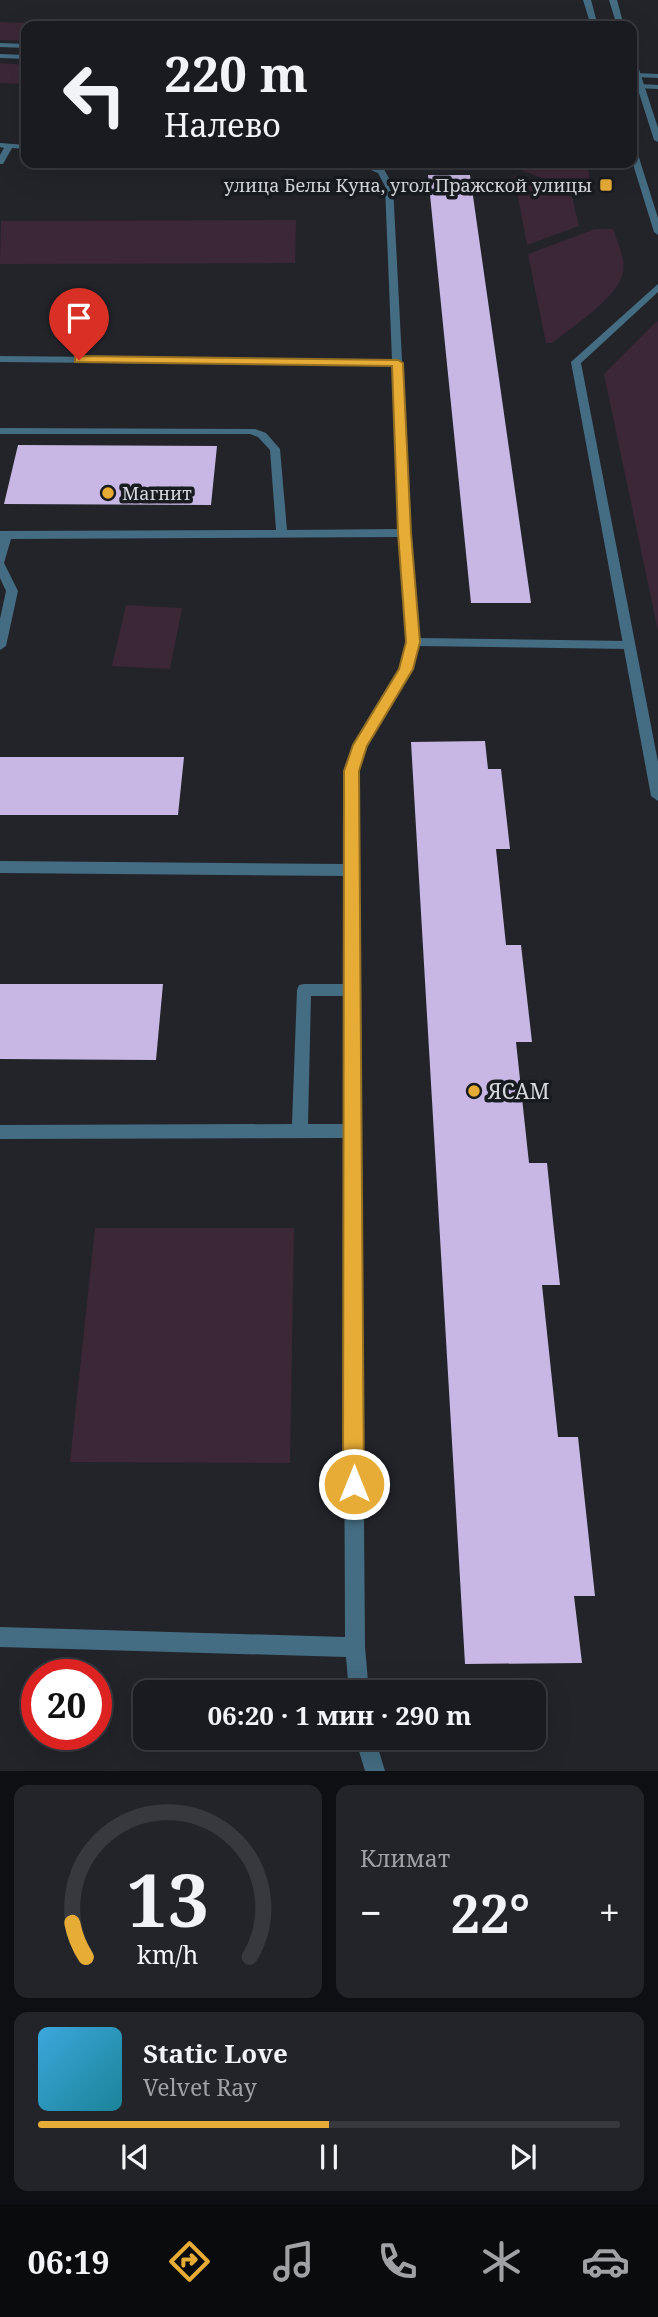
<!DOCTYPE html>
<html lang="ru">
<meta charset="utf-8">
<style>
body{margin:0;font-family:"Noto Serif",serif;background:#232429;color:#f1f3f6;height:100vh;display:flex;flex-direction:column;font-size:26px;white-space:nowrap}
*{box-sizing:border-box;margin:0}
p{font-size:23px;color:#9fa1a5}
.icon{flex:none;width:38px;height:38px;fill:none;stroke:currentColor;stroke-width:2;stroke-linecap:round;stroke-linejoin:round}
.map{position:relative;height:1771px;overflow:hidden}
.drawer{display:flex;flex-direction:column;gap:14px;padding:14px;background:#0e0f12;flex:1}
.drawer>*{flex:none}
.hud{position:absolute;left:21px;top:21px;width:616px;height:147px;border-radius:14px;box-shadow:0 7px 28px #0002,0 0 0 2px #38393e;background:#1a1b20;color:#f1f3f6;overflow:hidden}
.speed{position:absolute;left:21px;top:1659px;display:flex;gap:14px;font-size:35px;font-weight:700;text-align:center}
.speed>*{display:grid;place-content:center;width:91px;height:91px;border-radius:50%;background:#1a1b20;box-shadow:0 7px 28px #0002,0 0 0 2px #38393e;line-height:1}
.speed .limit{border:10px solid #d22;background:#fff;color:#111}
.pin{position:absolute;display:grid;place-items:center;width:60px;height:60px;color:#fff;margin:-72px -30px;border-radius:50% 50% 50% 0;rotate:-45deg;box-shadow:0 0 7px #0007}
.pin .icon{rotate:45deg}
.me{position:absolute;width:77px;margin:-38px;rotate:0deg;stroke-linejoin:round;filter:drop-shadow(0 0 5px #0008)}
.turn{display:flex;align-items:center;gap:24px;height:147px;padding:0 28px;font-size:32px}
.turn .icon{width:91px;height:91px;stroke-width:2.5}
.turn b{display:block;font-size:49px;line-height:60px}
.big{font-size:52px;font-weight:700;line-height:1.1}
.drawer .tile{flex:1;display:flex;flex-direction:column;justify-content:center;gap:10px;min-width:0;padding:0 24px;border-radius:14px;background:#232429}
.drawer .dial{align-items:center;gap:0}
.dial svg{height:182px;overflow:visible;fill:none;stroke:#38393e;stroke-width:7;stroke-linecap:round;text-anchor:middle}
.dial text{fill:#f1f3f6;stroke:none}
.song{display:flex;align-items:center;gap:21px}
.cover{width:84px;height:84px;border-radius:10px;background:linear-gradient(135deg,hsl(200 70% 55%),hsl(190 70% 35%))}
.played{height:7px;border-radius:4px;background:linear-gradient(90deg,#e7ac36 50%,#38393e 50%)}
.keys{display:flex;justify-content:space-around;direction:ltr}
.heat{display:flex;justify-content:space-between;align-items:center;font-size:38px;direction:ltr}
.drawer .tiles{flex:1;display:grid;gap:14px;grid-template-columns:1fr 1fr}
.tile:last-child{grid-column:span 2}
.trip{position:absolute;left:133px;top:1680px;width:413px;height:70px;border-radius:14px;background:#1a1b20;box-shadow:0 7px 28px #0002,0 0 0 2px #38393e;font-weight:700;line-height:70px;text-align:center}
.tab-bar{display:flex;height:112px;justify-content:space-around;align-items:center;background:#0a0b0d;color:#9fa1a5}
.tab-bar .icon{width:49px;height:49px}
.tab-bar .on{color:#e7ac36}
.tab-bar b{font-size:32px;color:#f1f3f6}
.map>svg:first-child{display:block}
.green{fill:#3c2736}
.building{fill:#c8b7e4}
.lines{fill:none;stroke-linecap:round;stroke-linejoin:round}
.service{fill:#446c82;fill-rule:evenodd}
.minor{fill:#446c82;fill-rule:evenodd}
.tertiary{fill:#446c82;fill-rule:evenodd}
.route{fill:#e7ac36;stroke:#967023;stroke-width:2}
.poi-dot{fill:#e7ac36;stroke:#181b20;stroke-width:2.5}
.labels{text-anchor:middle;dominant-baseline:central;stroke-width:7;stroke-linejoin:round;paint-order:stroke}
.far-poi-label{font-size:18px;fill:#d6d8dc;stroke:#181b20;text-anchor:end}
.poi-label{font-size:21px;fill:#d6d8dc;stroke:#181b20;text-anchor:start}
</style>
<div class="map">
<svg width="658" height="1771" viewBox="0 0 658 1771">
<rect width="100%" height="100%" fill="#22242a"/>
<!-- green -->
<path class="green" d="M 0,22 L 97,26 L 26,26 L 26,41 L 0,40 Z
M 0,63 L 26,65 L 26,84 L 0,83 Z
M 512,163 L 587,163 L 592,193 L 578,192 L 513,167 Z
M 514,175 L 572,197 L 579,226 L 527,245 Z
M 296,220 L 295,263 L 0,264 L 1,221 Z
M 595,229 L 613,229 C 618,243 625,257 623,272 C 619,297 572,327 552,343 L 546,343 L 528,254 Z
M 657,321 L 658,322 L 658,631 L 604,374 Z
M 126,605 L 182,608 L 170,669 L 112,666 Z
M 95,1228 L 294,1228 L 290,1463 L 70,1462 Z"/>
<!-- building -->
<path class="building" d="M 428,175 L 470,175 L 531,603 L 471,603 Z
M 18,445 L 217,446 L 211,505 L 4,504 Z
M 485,741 L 488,769 L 501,769 L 510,849 L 496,849 L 506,945 L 521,945 L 532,1042 L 516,1042 L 529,1163 L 547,1163 L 553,1221 L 560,1285 L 542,1285 L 558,1437 L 578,1437 L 595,1596 L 574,1596 L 582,1663 L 465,1664 L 411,742 Z
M 0,757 L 184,757 L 178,815 L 0,815 Z
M 0,984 L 163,984 L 156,1060 L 0,1059 Z"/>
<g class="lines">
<!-- service -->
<path class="service" d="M 0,143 L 26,145 L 26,149 L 12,148 L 3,164 L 0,164 L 0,155 L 4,148 L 0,147 Z
M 343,163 L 367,163 L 384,169 L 393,186 L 411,533 L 419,638 L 628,641 L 634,645 L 628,649 L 418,646 L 412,669 L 366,746 L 358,771 L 365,1647 L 369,1692 L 349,1692 L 346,1657 L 0,1647 L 0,1627 L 345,1637 L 343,1138 L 0,1139 L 0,1125 L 292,1124 L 297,990 L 299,985 L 304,984 L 344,984 L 344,876 L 0,873 L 0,861 L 344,864 L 344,771 L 354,745 L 400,669 L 407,642 L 400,537 L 11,539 L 4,563 L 18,591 L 6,646 L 0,650 L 0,619 L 6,591 L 0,578 L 0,531 L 276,530 L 270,450 L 258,437 L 250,434 L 0,434 L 0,428 L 255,429 L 266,433 L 280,449 L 287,530 L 399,529 L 392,366 L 0,362 L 0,356 L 392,360 L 385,186 L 378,173 L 359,165 L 347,165 ZM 311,996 L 344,996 L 343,1124 L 308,1124 Z
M 355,1738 L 375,1738 L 385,1771 L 365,1771 Z"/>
<!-- minor -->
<path class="minor" d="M 637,73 L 658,74 L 658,78 L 634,77 L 634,73 Z
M 640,84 L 658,85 L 658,89 L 637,88 L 636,86 Z
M 658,284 L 658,292 L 581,363 L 658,762 L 658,801 L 651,796 L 571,362 Z"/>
<!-- tertiary -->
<path class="tertiary" d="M 583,0 L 591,0 L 598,26 L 591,26 Z
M 609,0 L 617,0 L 624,26 L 617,26 Z
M 0,43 L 26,44 L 26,48 L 0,47 Z
M 0,54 L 26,55 L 26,59 L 0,58 Z
M 632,58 L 636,60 L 658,128 L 658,142 L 654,140 L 632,71 Z
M 632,146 L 636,148 L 658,218 L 658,235 L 654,232 L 632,161 Z"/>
</g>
<!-- route -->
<path class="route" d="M 79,356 L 398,360 L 403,363 L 411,533 L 420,642 L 413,669 L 367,746 L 359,771 L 364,1484 L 361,1492 L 354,1495 L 346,1492 L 343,1484 L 344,771 L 353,745 L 399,669 L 406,642 L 398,533 L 392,366 L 75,362 L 75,357 Z"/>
<!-- markers -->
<g class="poi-dot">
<rect x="599" y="178" width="14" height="14" rx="3.5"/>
<circle cx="108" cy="493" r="7"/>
<circle cx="474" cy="1091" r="7"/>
</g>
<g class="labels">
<!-- far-poi labels -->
<g class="far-poi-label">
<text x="592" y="185">улица Белы Куна, угол Пражской улицы</text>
<text x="122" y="493" text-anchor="start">Магнит</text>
</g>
<!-- poi labels -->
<g class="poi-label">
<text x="488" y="1091">ЯСАМ</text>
</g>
</g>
</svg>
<div class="speed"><div class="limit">20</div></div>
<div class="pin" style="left:79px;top:360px;background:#d93025"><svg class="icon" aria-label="arrive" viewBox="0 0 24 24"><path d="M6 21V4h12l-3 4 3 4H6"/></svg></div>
<svg class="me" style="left:354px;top:1484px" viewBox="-20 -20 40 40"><circle r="17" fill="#e7ac36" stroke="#fff" stroke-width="3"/><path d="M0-11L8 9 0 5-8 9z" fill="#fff"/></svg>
<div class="trip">06:20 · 1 мин · 290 m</div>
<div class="hud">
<div class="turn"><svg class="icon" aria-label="left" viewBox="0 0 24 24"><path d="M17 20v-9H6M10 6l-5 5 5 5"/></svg><div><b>220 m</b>Налево</div></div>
</div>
</div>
<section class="drawer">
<div class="tiles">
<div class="tile dial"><svg viewBox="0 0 100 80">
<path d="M14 69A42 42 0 1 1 86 69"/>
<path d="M14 69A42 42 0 0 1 8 54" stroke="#e7ac36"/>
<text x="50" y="56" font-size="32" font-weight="700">13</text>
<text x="50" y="72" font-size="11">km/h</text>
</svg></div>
<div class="tile"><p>Климат</p>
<div class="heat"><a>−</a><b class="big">22°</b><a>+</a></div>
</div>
<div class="tile">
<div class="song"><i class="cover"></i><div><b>Static Love</b><p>Velvet Ray</p></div></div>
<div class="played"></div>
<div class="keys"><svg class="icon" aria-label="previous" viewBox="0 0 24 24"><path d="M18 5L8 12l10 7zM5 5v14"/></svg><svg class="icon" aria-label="pause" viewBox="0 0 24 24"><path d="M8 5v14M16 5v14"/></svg><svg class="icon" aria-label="next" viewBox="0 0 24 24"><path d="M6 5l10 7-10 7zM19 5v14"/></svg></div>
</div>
</div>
</section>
<nav class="tab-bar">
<b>06:19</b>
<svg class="icon on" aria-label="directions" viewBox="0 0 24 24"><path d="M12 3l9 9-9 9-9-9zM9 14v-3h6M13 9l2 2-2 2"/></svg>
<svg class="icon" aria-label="music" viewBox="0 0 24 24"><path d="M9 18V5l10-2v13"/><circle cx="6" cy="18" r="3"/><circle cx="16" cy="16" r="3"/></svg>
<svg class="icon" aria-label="phone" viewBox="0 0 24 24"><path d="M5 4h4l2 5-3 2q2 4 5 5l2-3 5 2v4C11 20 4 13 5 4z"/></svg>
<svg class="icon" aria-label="climate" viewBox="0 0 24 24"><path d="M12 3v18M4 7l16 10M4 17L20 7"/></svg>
<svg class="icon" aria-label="car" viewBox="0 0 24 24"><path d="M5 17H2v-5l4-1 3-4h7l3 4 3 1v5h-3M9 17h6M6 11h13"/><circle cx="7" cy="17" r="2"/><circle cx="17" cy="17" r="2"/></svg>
</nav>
